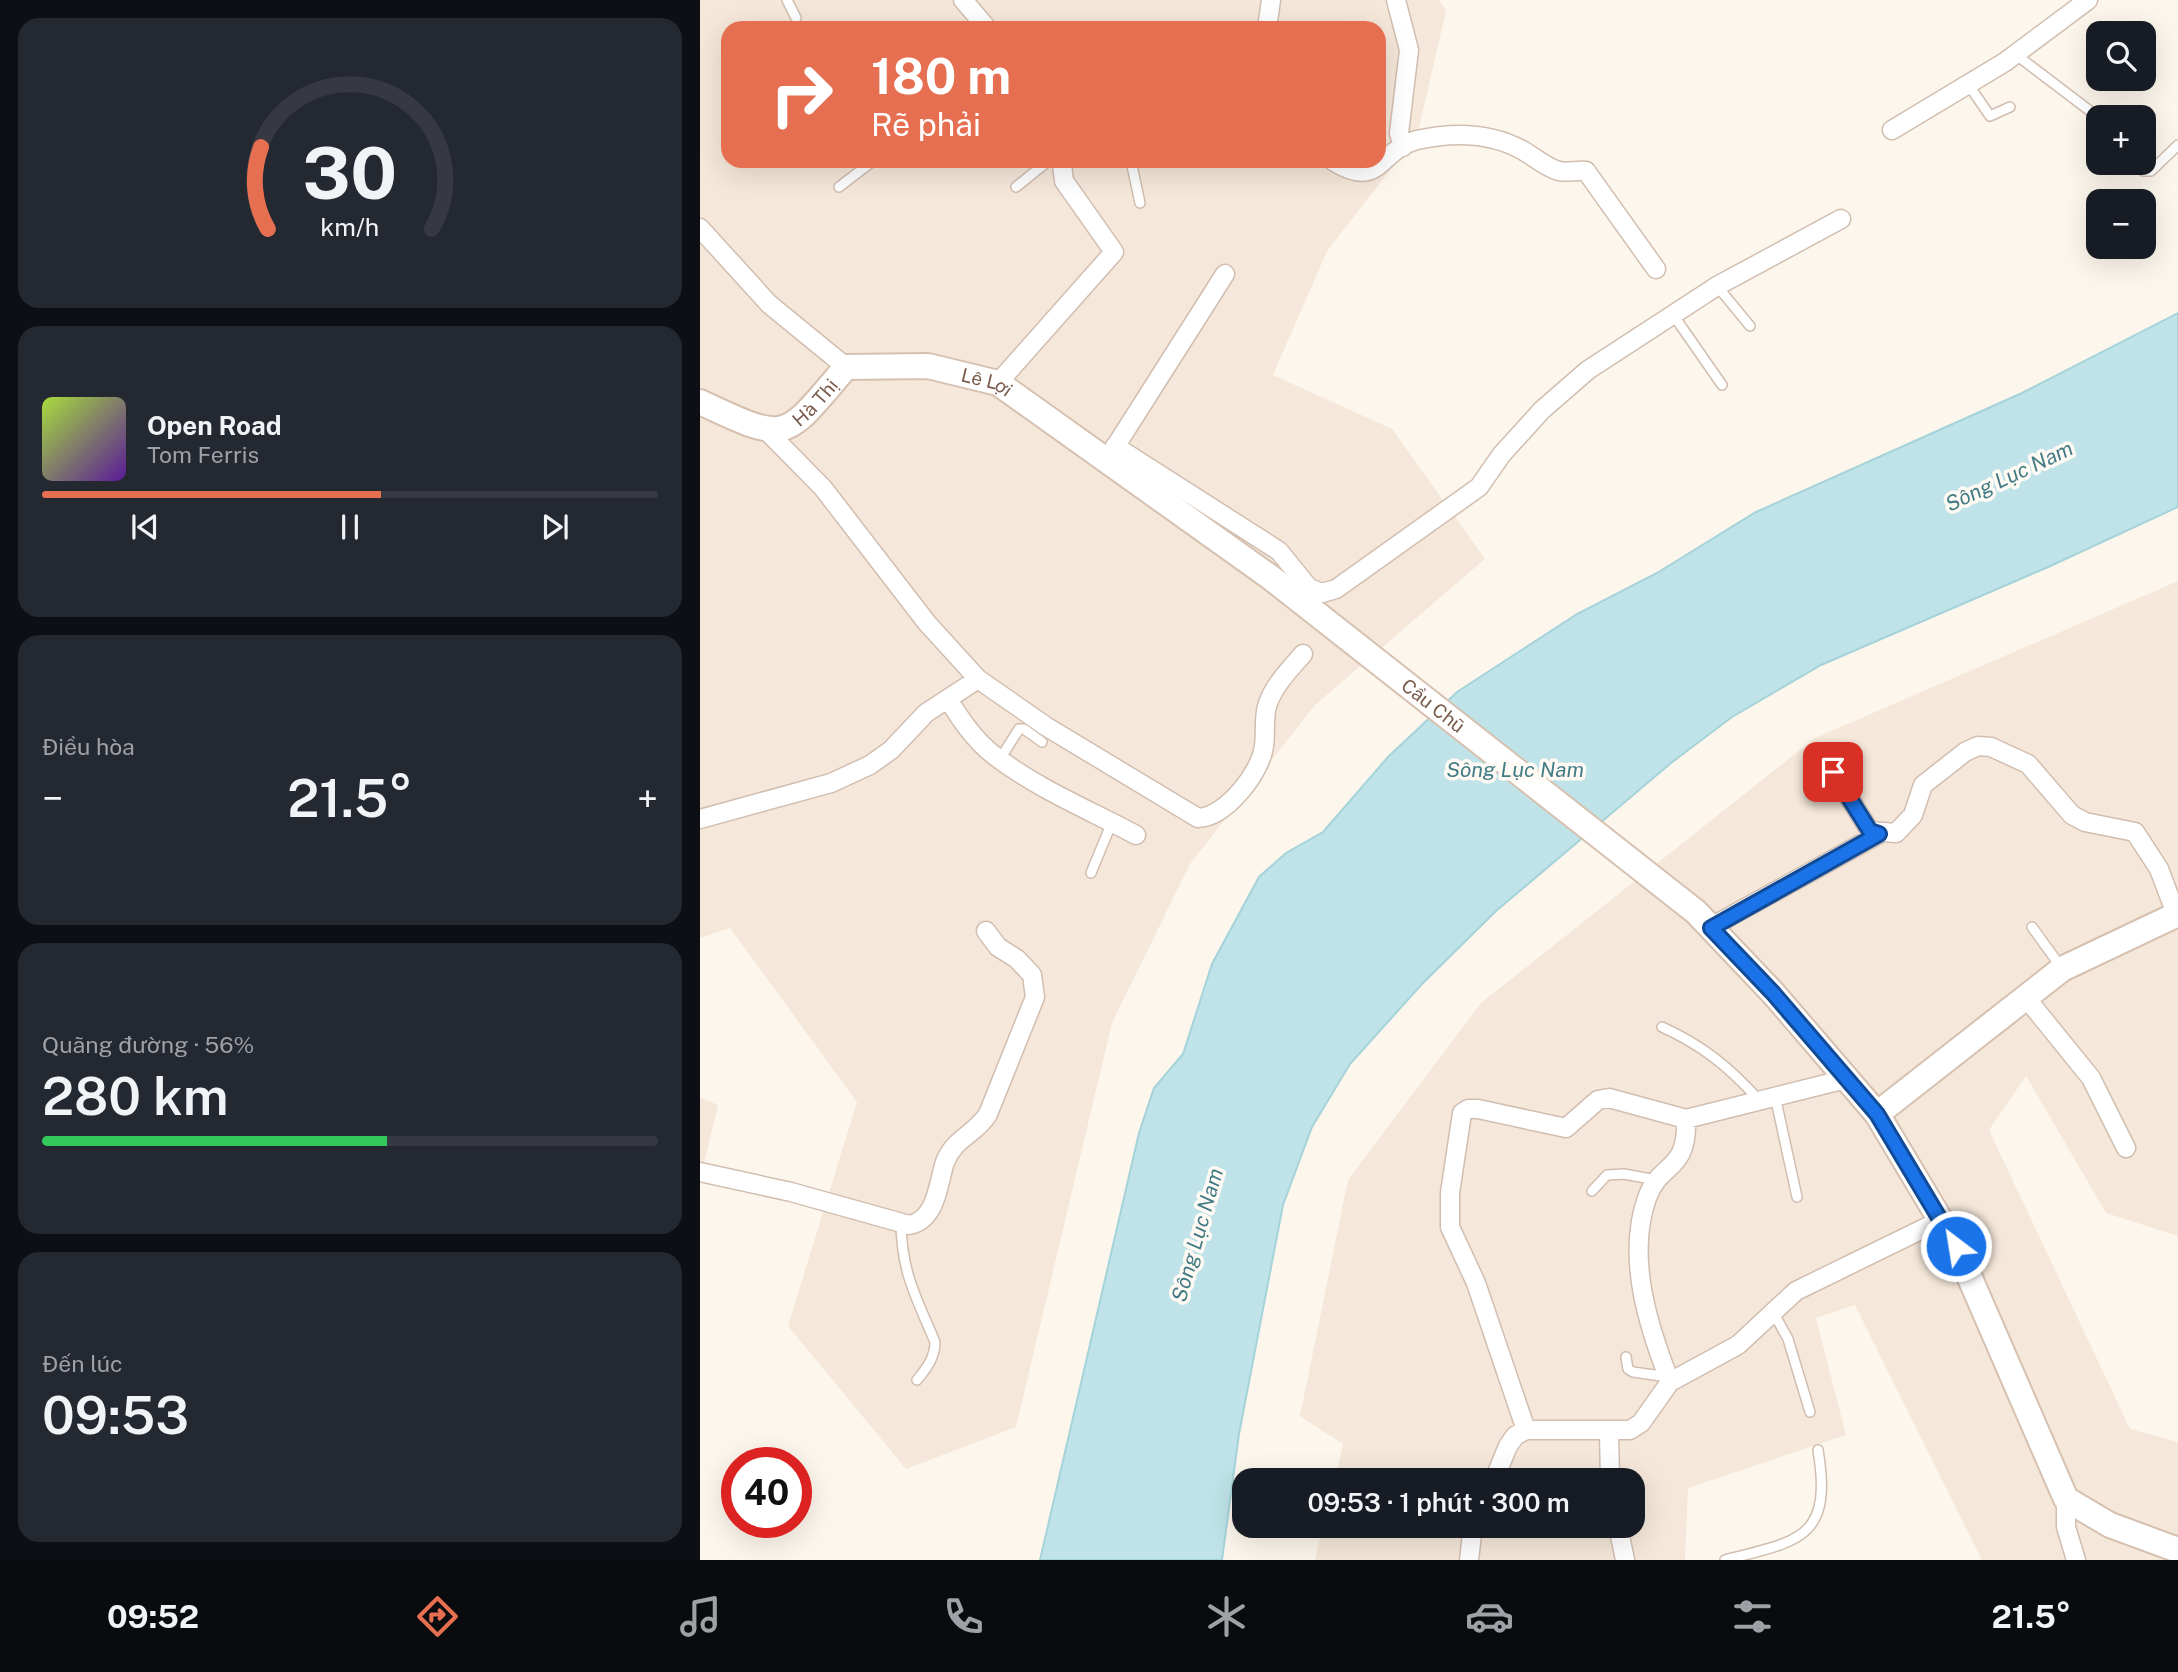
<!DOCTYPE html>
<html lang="vi">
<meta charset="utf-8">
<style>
body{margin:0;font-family:"Public Sans",sans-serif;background:#242831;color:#f1f3f6;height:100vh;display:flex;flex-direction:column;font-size:26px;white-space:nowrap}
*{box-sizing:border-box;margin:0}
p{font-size:23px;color:#9ea1a6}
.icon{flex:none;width:38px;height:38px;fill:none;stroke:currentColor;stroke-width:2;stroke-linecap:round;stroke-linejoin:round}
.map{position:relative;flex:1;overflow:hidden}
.sheet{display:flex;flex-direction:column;gap:18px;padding:18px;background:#0d0f14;width:700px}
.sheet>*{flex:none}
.guide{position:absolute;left:21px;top:21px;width:665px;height:147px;border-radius:21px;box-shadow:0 7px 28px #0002;background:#e76f51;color:#fff;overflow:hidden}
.controls{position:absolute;left:1386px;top:21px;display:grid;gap:14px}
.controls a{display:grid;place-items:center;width:70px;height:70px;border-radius:14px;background:#171b24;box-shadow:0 7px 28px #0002;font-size:35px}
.speed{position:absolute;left:21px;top:1447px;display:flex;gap:14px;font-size:35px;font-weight:700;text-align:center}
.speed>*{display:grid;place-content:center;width:91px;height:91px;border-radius:50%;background:#171b24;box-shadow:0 7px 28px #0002;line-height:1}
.speed .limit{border:10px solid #d22;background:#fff;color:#111}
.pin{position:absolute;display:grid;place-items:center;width:60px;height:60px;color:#fff;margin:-30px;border-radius:14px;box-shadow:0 4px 10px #0006}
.me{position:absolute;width:77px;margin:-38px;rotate:329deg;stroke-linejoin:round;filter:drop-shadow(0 0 5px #0008)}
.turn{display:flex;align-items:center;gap:24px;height:147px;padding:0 35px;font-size:32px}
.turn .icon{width:91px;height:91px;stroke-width:2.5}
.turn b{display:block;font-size:49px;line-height:60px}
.big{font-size:52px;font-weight:600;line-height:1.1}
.sheet .widget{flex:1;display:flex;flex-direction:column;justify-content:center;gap:10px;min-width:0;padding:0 24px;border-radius:21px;background:#242831}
.sheet .dial{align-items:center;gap:0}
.dial svg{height:182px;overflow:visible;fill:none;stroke:#363941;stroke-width:7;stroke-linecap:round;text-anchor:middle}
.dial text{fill:#f1f3f6;stroke:none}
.song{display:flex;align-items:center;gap:21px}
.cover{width:84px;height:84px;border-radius:10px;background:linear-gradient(135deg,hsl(80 70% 55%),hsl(270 70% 35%))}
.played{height:7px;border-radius:4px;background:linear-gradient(90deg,#e76f51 55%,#363941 55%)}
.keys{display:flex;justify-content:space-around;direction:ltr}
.heat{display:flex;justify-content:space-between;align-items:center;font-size:38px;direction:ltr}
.charge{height:10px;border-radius:5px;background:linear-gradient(90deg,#34c759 56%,#363941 0)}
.trip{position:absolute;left:532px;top:1468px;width:413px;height:70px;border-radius:21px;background:#171b24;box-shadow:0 7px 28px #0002;font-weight:600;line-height:70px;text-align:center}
.dock{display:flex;height:112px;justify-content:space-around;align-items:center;background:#090b0e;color:#9ea1a6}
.dock .icon{width:49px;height:49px}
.dock .current{color:#e76f51}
.dock b{font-size:32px;color:#f1f3f6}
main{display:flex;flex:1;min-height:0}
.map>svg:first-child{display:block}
.residential{fill:#f5e8da;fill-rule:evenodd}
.water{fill:#bfe3e8;stroke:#a5d3da;stroke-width:2}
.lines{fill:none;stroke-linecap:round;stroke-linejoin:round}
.lane-casing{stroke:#d1beb0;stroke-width:12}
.street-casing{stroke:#d1beb0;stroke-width:21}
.secondary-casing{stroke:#d6c0b0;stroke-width:28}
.lane{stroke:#fff;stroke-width:9}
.street{stroke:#fff;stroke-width:18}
.secondary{stroke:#fff;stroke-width:24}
.route-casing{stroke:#114b97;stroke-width:18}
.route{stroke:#1a73e8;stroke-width:12}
.labels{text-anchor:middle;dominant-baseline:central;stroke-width:7;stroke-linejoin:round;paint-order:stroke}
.street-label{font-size:19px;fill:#7a5c4d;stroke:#fffaf3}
.water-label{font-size:21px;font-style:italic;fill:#437c86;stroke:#fffaf3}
</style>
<main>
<section class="sheet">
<div class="widget dial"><svg viewBox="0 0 100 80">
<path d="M14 69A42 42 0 1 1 86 69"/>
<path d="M14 69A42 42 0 0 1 11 33" stroke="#e76f51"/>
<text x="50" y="56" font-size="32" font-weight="700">30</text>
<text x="50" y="72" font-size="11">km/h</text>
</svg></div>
<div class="widget">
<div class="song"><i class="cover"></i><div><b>Open Road</b><p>Tom Ferris</p></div></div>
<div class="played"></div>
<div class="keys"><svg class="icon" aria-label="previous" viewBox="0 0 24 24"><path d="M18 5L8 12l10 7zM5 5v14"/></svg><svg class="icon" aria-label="pause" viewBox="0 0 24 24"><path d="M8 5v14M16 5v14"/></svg><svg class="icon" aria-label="next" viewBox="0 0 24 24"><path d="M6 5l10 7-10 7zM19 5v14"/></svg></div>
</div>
<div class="widget"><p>Điều hòa</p>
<div class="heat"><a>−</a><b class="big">21.5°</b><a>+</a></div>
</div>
<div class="widget"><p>Quãng đường · 56%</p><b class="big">280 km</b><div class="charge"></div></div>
<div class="widget"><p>Đến lúc</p><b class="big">09:53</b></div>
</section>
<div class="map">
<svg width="1478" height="1560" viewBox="0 0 1478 1560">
<rect width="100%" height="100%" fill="#fdf6ec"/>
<!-- residential -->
<path class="residential" d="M 0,0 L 739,0 L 746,11 L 717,136 L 627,251 L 573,375 L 692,429 L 785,559 L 615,705 L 490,864 L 412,1023 L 316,1427 L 206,1469 L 88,1326 L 157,1102 L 30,928 L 0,938 ZM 28,28 L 679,28 L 679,161 L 28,161 Z
M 1478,581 L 1478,1236 L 1406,1213 L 1326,1076 L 1289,1130 L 1430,1429 L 1478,1442 L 1478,1560 L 1282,1560 L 1155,1305 L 1116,1318 L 1146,1435 L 988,1488 L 985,1560 L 615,1560 L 623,1526 L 933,1526 L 933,1480 L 635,1480 L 643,1444 L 600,1416 L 648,1180 L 781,1003 L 1115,738 Z
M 0,1097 L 18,1105 L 0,1181 Z"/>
<!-- water -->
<path class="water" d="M 1478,313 L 1478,507 L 1346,568 L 1121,665 L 1032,717 L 971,763 L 796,911 L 722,984 L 650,1064 L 612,1127 L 583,1205 L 539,1434 L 522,1560 L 340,1560 L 439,1133 L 454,1088 L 483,1054 L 512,964 L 559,877 L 586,853 L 623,832 L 688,757 L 757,692 L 877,614 L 957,573 L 1056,512 L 1322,393 Z"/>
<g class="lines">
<defs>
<path id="lane" d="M 87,0 L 96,18
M 1315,54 L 1398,117
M 1268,84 L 1290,116 L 1310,107
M 431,161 L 440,203
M 1436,163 L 1443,171 L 1451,171 L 1478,145
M 139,187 L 173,161
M 316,187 L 347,162
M 1017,286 L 1050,326
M 974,316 L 1022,385
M 300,759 L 319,729 L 324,729 L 342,742
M 391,873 L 412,822
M 1332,927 L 1361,967
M 962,1027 C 1002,1045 1029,1067 1058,1099
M 1075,1096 L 1097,1197
M 892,1191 L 907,1175 L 924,1174 L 956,1180
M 201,1221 C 201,1271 216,1297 235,1342 C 235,1357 227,1368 217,1380
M 1073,1312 L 1088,1339 L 1110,1412
M 926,1357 L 928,1369 L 933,1372 L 968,1377
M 1025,1560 C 1098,1541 1133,1540 1118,1450"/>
<path id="street" d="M 263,0 L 287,28
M 696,0 L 709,50 L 699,133 L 703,147
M 567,28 L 571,0
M 1192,130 L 1305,62 L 1388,0
M 633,161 C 681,191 678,150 717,140 C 753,132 789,132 822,150 C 833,156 847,168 859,171 C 867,173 878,170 886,171 L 956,269
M 0,228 L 69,304 L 146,367
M 298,383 L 414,252 L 364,181 L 362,165 L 364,161
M 66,430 L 123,488 L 227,623 L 278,679 L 347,727 L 498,818 C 526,817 561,772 564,746 C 566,731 563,717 568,703 C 575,684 590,669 603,654
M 415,446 L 579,551 L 609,588 L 622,593 L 636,589 L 779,487 L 802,454 L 842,410 L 888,370 L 1017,286 L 1141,219
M 410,455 L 525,274
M 248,699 C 261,720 275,741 295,756 C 338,789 389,810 436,835
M 1133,772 L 1170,831 L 1196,833 L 1213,815 L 1223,785 L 1265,752 L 1278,746 L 1291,747 L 1328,764 L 1372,815 L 1385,822 L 1435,832 L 1459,869 L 1476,914
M 0,819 L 131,783 L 170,765 L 191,750 L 226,713 L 278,679
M 1011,927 L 1179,834
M 1327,999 L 1391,1078 L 1426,1148
M 0,1172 L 91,1192 L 209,1225 C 237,1220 238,1183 245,1162 C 254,1138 276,1134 288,1114 L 335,997 L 332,975 L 317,959 L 298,947 L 286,931
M 970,1382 C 948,1326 926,1257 947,1198 C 960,1161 988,1173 986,1119
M 826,1430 L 776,1283 L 750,1227 L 750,1193 L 762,1113 L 768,1109 L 778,1109 L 866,1128 L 898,1100 L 909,1098 L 986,1119 L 1146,1079
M 909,1431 L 910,1480
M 794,1480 L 808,1446 L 815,1436 L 826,1430 L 930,1430 L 941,1423 L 970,1382 L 1038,1345 L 1096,1291 L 1241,1220
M 1366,1499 L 1366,1527 L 1376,1560
M 918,1526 L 925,1560
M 769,1560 L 773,1526"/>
<g id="secondary">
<path id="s1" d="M 0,402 C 89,444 83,441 146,367 L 228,366 L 298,383 L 570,577 L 996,912 L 1073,993 L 1177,1114 L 1256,1246 L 1366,1499 L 1410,1525 L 1478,1550"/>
<path d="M 1177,1114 L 1362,969 L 1478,914"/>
</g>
</defs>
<!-- lane casing -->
<use href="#lane" class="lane-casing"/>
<!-- street casing -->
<use href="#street" class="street-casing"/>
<!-- secondary casing -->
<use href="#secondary" class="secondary-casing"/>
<!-- lane -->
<use href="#lane" class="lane"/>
<!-- street -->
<use href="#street" class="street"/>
<!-- secondary -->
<use href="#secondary" class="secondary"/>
</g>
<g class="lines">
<defs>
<path id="route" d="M 1133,772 L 1170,831 L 1179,834 L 1011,928 L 1073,993 L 1177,1114 L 1256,1246"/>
</defs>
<!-- route casing -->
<use href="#route" class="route-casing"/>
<!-- route -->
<use href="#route" class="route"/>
</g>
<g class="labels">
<!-- street labels -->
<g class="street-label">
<text stroke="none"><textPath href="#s1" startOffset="320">Lê Lợi</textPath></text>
<text stroke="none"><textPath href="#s1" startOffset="130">Hà Thị</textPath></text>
<text stroke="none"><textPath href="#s1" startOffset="873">Cầu Chũ</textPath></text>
</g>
<!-- water labels -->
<g class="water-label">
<text transform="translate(1309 476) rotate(-25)">Sông Lục Nam</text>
<text x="815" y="769">Sông Lục Nam</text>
<text transform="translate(497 1235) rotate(-74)">Sông Lục Nam</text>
</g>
</g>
</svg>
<div class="controls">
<a><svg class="icon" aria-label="search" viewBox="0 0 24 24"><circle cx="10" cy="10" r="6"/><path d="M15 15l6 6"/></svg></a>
<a>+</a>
<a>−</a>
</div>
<div class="speed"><div class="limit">40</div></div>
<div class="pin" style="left:1133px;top:772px;background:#d93025"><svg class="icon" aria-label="arrive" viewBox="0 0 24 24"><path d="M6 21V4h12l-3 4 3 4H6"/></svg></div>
<svg class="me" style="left:1256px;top:1246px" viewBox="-20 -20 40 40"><circle r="17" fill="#1a73e8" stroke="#fff" stroke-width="3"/><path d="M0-11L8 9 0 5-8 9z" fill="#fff"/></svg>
<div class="trip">09:53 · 1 phút · 300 m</div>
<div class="guide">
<div class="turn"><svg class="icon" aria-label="right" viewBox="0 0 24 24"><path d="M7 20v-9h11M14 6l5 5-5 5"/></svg><div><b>180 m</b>Rẽ phải</div></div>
</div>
</div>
</main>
<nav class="dock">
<b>09:52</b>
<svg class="icon current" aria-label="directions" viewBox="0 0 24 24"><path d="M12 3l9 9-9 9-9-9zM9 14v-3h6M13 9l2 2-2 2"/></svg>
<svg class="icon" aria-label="music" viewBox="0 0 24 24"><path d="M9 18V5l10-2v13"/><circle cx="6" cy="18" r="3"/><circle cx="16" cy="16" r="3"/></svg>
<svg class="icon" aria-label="phone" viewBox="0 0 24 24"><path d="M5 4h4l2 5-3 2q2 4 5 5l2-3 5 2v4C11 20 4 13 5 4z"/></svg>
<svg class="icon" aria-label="climate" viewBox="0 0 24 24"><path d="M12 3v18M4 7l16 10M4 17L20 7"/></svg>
<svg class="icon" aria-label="car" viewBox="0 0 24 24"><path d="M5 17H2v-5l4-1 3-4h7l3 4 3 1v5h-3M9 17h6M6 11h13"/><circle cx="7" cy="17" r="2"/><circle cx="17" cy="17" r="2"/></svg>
<svg class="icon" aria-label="filters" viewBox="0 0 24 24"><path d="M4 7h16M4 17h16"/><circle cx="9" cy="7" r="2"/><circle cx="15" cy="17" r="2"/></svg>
<b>21.5°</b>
</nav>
